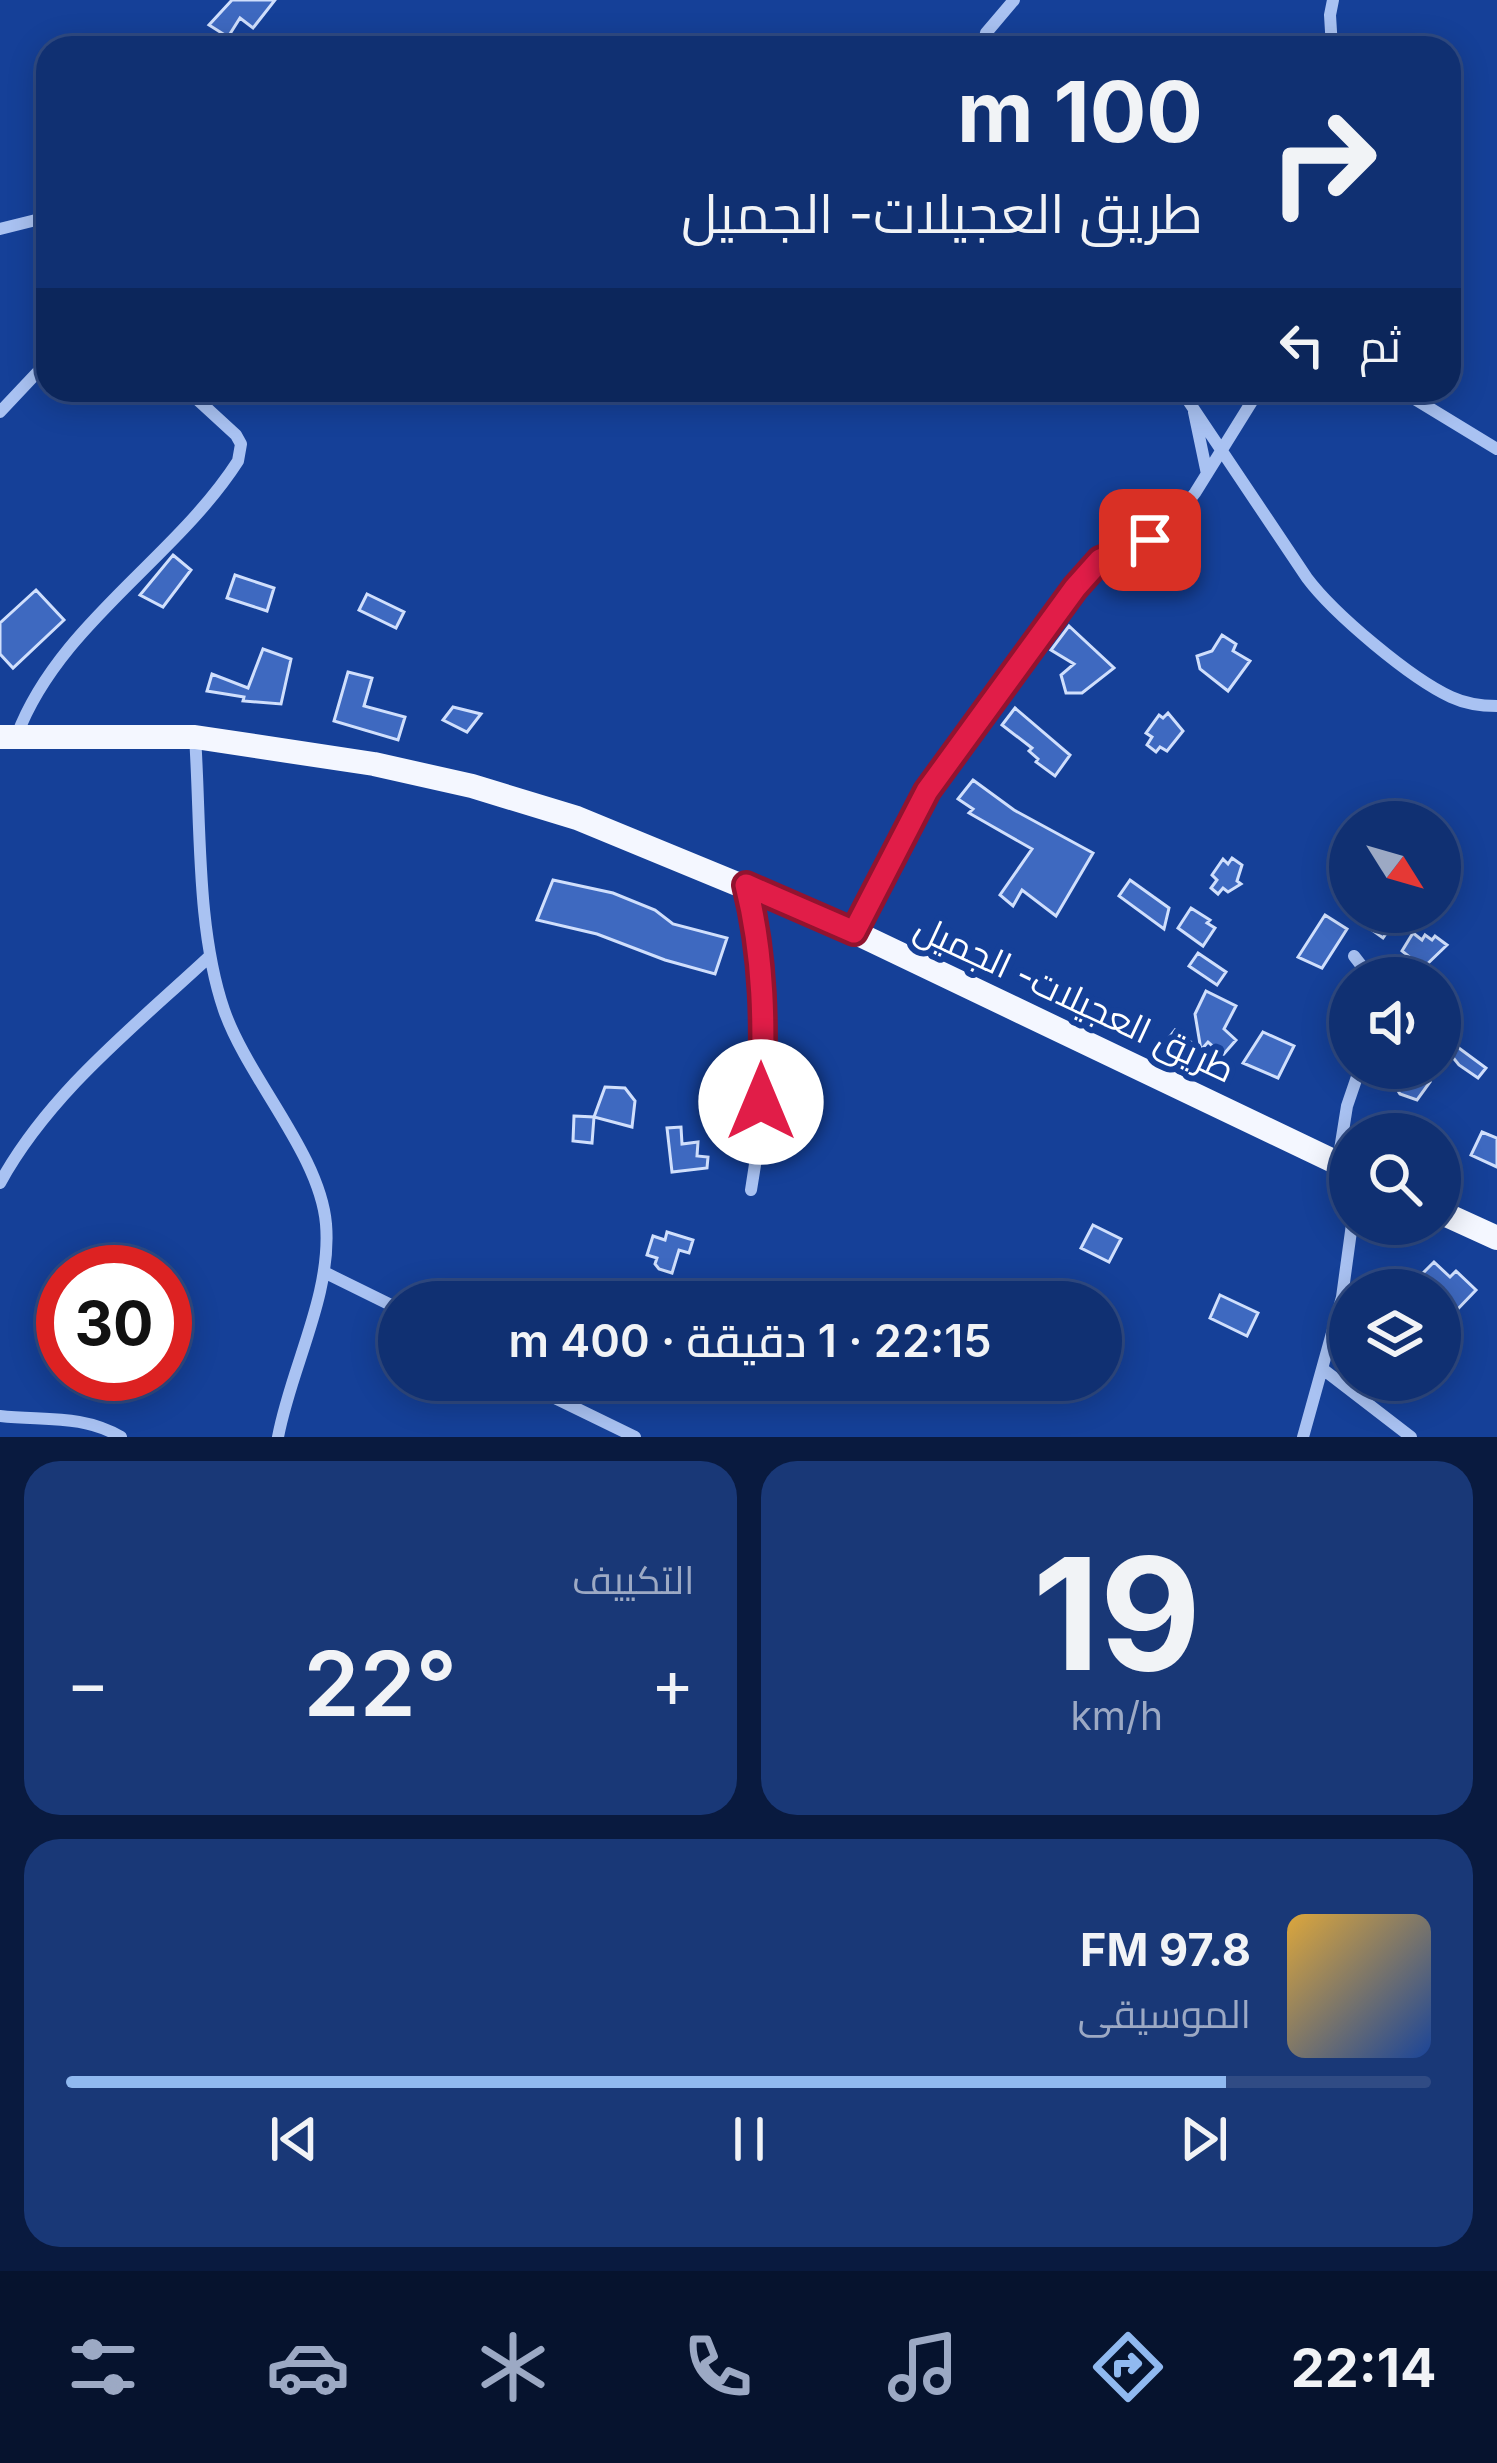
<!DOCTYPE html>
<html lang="ar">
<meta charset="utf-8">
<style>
body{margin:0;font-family:Inter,Cairo,sans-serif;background:#193877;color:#f1f3f6;direction:rtl;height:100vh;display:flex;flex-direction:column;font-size:45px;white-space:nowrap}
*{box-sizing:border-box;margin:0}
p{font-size:39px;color:#9ca9c4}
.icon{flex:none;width:66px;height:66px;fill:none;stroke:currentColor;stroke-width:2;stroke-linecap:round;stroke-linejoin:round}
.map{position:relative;height:1437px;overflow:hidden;direction:ltr}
.drawer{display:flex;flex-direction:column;gap:24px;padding:24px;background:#091a3f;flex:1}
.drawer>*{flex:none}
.hud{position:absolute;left:36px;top:36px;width:1425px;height:366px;border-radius:36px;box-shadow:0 6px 30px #0003,0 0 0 3px #304b84;direction:rtl;background:#103072;color:#f1f3f6;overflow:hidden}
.needle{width:78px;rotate:127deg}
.controls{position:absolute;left:1329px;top:801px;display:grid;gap:24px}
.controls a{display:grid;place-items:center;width:132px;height:132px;border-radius:50%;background:#103072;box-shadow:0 6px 30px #0003,0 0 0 3px #304b84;font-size:60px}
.speed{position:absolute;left:36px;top:1245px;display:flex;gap:24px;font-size:60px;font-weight:700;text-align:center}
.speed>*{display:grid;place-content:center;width:156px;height:156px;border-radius:50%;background:#103072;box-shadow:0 6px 30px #0003,0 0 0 3px #304b84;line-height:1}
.speed .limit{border:18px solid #d22;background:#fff;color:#111}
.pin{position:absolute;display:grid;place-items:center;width:102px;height:102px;color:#fff;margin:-51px;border-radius:24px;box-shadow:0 6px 18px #0006}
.me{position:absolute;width:132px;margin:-66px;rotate:0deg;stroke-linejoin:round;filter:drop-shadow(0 0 9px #0008)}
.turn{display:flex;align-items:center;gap:42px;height:252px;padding:0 60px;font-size:54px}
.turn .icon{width:156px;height:156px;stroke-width:2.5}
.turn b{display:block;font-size:84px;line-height:102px}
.then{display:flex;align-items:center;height:114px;padding:0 60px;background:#0003;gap:24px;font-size:45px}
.big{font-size:90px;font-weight:600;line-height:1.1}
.drawer .card{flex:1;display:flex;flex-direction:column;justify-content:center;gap:18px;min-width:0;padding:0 42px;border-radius:36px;background:#193877}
.drawer .dial{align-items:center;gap:0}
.dial b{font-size:156px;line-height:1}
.song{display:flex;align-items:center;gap:36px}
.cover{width:144px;height:144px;border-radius:18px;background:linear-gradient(135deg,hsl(40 70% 55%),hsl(220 70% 35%))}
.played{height:12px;border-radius:6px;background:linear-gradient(90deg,#90b9f0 85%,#304b84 85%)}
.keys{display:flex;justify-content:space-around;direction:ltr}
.heat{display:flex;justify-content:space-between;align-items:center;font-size:66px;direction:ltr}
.drawer .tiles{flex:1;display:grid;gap:24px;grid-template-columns:1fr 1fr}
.card:last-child{grid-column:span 2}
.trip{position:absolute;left:378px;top:1281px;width:744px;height:120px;border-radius:60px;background:#103072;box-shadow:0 6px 30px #0003,0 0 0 3px #304b84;font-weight:600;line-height:120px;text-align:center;direction:rtl}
.menu{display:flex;height:192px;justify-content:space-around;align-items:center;background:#06132e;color:#9ca9c4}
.menu .icon{width:84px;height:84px}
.menu .active{color:#90b9f0}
.menu b{font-size:54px;color:#f1f3f6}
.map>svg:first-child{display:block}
.building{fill:#3e69c0;stroke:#d0dffc;stroke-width:3}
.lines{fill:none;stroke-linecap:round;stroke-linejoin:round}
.minor{stroke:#a9c2f2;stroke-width:12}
.primary{stroke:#f4f7ff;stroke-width:24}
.route-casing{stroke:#92132f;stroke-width:30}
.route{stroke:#e11d48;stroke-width:21}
.labels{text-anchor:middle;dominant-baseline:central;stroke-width:12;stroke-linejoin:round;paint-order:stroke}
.street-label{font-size:36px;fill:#fff;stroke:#154098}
</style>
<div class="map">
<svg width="1497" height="1437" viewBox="0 0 1497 1437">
<rect width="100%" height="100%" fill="#154098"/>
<!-- building -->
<path class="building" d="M 232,0 L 275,0 L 253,28 L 240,18 L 228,37 L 209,25 Z
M 173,555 L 191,570 L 163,607 L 140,595 Z
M 235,575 L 274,588 L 267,611 L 227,598 Z
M 36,590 L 64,620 L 13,668 L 0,654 L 0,623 Z
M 367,594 L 404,612 L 396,628 L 359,610 Z
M 1069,626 L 1114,668 L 1082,693 L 1066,693 L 1061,675 L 1074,664 L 1051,650 Z
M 1222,635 L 1236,644 L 1233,651 L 1250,661 L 1228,691 L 1200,669 L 1197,656 L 1212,651 Z
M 263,649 L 291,659 L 281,704 L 243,701 L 244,697 L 207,691 L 212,674 L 248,688 Z
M 348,672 L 372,678 L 364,706 L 405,717 L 398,740 L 334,721 Z
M 453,707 L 481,714 L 467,732 L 443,720 Z
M 1015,708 L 1070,755 L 1055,776 L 1036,762 L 1038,759 L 1029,751 L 1032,748 L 1002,725 Z
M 1168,713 L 1183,731 L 1167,751 L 1160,747 L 1156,752 L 1147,745 L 1152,737 L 1146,733 L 1159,715 L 1163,718 Z
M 973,780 L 1014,810 L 1093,853 L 1056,916 L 1022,890 L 1013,906 L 1000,895 L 1032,849 L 969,813 L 973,809 L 958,799 Z
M 1232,858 L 1242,865 L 1237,881 L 1241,884 L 1228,892 L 1223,888 L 1218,894 L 1211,888 L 1217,880 L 1212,875 L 1223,859 L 1228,864 Z
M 553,880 L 613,893 L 655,910 L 673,924 L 727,938 L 715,974 L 665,960 L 597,934 L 537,920 Z
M 1130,880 L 1169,908 L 1164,929 L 1119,896 Z
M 1191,908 L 1210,920 L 1207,923 L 1215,928 L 1203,946 L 1178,928 Z
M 1347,912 L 1387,912 L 1386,916 L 1394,922 L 1383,938 Z
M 1325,915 L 1347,929 L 1322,968 L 1298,957 Z
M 1413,933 L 1422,940 L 1425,935 L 1432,940 L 1435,936 L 1447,945 L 1423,968 L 1402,951 Z
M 1198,953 L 1226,972 L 1217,985 L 1189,966 Z
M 1206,991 L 1236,1006 L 1224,1029 L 1236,1040 L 1223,1055 L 1208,1042 L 1201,1050 L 1195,1014 Z
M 1175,1030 L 1201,1050 L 1189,1066 L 1164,1044 Z
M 1263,1032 L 1294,1046 L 1278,1078 L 1243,1063 Z
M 1448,1040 L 1486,1068 L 1478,1078 L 1459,1065 L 1443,1045 Z
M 1397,1068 L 1414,1068 L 1430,1082 L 1417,1100 L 1400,1094 L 1390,1078 Z
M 605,1087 L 625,1088 L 635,1101 L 632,1127 L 594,1117 Z
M 574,1116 L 594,1117 L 592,1143 L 573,1141 Z
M 681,1127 L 682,1144 L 698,1142 L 697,1156 L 708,1157 L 707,1168 L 672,1172 L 667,1128 Z
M 1482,1132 L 1497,1138 L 1497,1167 L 1471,1155 Z
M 1093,1225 L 1121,1239 L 1109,1262 L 1081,1248 Z
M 667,1232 L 693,1240 L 689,1253 L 679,1250 L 672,1273 L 659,1269 L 655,1264 L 657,1258 L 647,1255 L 653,1236 L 665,1240 Z
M 1434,1262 L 1450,1277 L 1456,1271 L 1476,1290 L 1454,1313 L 1440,1300 L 1440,1290 L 1428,1290 L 1415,1281 Z
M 1220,1295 L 1258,1313 L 1247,1336 L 1210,1318 Z"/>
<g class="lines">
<!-- minor -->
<path class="minor" d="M 982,48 L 986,33 L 1014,0
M 1332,48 L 1330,15 L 1333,0
M 0,229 L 48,217
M 1181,390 L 1307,578 C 1334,614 1410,678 1451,697 C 1466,704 1481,706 1497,706
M 1400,390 L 1497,449
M 0,412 L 48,361
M 1194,412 L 1207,474
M 17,735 C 59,624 175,559 238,461 L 241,444 L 236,435 L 187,390
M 195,737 C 201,824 196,928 224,1010 C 248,1079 320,1154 326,1224 C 332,1295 291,1367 278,1437
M 746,886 C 770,981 768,1094 751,1190
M 855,931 L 927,791 L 1075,588 L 1100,560 L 1150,540 L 1170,524 L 1195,493 L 1259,390
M 1354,956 L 1371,978
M 1338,1162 L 1347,1106 L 1360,1068
M 0,1183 C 50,1092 135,1026 210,956
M 324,1272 L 399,1309
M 1324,1370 L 1411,1437
M 518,1380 L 635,1437
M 0,1416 C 43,1421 82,1414 121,1437
M 1303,1437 L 1342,1297 L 1352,1224"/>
<!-- primary -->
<path class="primary" d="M 0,737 L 195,737 L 374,764 L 472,786 L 577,818 L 854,932 L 1350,1169
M 1440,1212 L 1497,1238"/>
</g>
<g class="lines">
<defs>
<path id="route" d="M 761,1102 C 765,1029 764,956 746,885 L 854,932 L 927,791 L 1075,588 L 1100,560 L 1150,540"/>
</defs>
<!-- route casing -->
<use href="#route" class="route-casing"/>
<!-- route -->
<use href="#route" class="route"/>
</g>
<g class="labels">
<!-- street labels -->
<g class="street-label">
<text transform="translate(1075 998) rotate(25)">طريق العجيلات- الجميل</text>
</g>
</g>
</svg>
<div class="controls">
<a><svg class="needle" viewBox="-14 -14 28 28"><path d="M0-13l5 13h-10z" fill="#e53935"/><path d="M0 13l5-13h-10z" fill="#9ca9c4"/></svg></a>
<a><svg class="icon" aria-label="sound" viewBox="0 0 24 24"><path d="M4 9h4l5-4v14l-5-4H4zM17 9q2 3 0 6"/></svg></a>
<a><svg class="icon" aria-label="search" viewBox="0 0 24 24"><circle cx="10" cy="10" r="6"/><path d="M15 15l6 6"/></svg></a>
<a><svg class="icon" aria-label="layers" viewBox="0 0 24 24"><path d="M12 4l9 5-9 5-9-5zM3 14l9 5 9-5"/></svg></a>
</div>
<div class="speed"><div class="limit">30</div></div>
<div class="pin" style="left:1150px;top:540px;background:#d93025"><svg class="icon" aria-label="arrive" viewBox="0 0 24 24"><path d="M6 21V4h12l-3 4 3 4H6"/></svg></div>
<svg class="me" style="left:761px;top:1102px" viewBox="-20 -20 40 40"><circle r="19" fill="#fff"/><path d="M0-13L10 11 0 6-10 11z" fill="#e11d48"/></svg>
<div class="trip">22:15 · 1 دقيقة · 400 m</div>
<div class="hud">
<div class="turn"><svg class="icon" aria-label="right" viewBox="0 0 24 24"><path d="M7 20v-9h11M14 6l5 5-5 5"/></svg><div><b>100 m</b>طريق العجيلات- الجميل</div></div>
<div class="then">ثم<svg class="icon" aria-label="left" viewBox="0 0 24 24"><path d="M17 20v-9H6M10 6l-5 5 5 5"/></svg></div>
</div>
</div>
<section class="drawer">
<div class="tiles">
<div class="card dial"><b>19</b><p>km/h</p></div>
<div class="card"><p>التكييف</p>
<div class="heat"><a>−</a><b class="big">22°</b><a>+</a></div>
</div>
<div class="card">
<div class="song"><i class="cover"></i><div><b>97.8 FM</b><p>الموسيقى</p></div></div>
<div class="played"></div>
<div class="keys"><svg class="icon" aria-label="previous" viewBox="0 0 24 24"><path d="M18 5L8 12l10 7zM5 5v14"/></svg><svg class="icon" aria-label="pause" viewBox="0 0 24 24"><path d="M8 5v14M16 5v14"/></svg><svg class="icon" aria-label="next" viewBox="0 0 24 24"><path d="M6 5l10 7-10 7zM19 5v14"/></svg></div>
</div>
</div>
</section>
<nav class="menu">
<b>22:14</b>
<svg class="icon active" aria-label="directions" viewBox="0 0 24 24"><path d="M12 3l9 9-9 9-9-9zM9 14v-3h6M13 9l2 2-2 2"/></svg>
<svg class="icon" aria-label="music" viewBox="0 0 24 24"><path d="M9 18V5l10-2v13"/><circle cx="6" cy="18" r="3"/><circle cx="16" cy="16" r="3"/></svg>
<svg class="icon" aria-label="phone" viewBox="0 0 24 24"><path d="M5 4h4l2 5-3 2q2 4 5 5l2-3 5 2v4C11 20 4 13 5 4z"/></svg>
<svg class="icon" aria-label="climate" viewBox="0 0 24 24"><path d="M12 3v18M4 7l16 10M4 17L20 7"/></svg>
<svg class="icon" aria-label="car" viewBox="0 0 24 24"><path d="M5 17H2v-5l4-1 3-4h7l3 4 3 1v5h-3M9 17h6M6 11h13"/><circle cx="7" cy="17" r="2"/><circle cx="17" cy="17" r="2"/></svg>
<svg class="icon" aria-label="filters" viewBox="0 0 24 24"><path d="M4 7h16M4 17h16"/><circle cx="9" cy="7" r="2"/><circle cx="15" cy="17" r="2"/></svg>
</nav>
